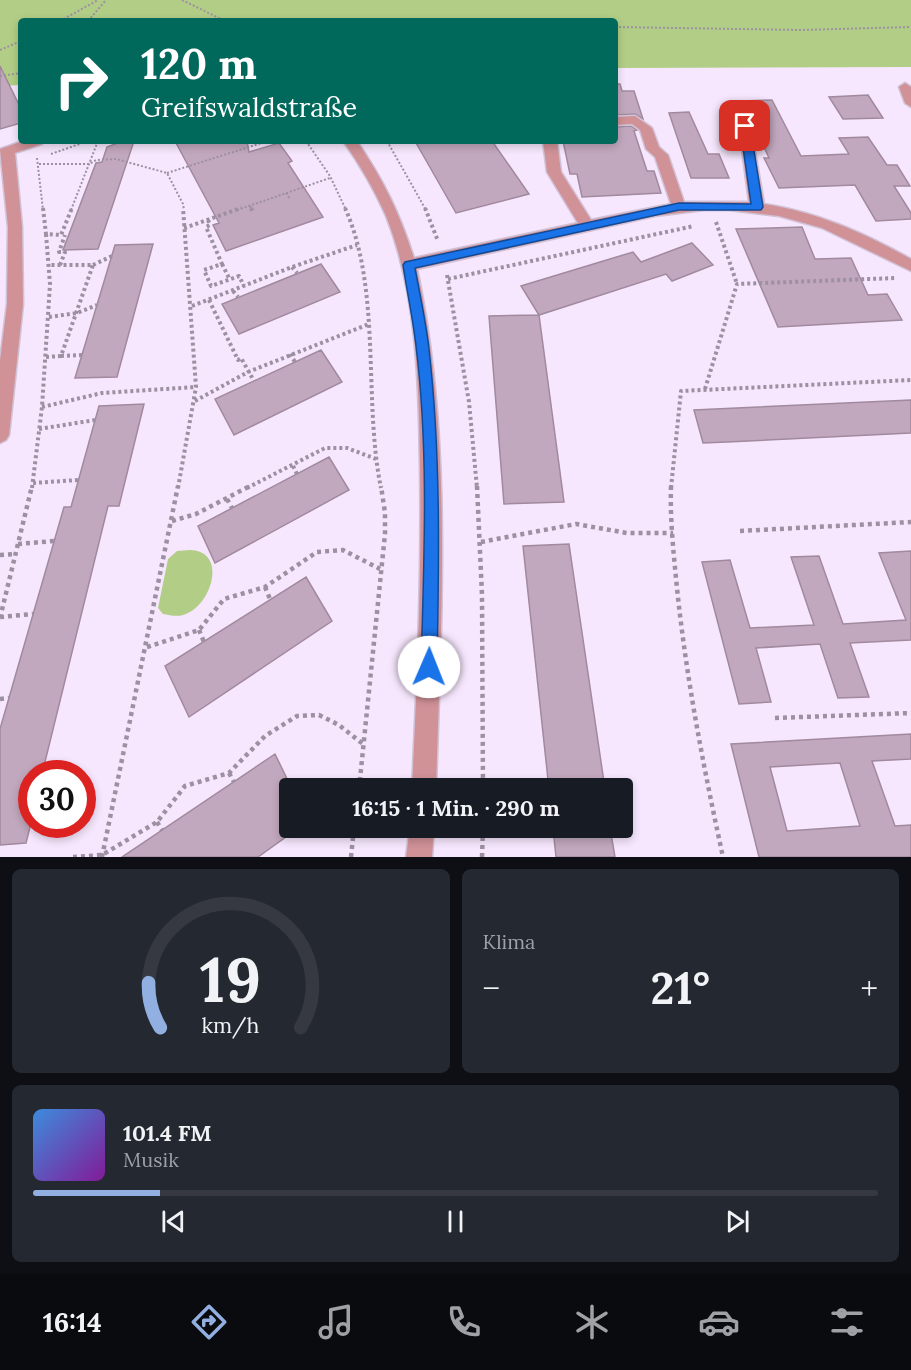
<!DOCTYPE html>
<html lang="de">
<meta charset="utf-8">
<style>
body{margin:0;font-family:Lora,serif;background:#242831;color:#f1f3f6;height:100vh;display:flex;flex-direction:column;font-size:22px;white-space:nowrap}
*{box-sizing:border-box;margin:0}
p{font-size:20px;color:#9ea1a6}
.icon{flex:none;width:33px;height:33px;fill:none;stroke:currentColor;stroke-width:2;stroke-linecap:round;stroke-linejoin:round}
.map{position:relative;height:857px;overflow:hidden}
.panel{display:flex;flex-direction:column;gap:12px;padding:12px;background:#0d0f14;flex:1}
.panel>*{flex:none}
.guide{position:absolute;left:18px;top:18px;width:600px;height:126px;border-radius:6px;box-shadow:0 3px 9px #0003;background:#00695c;color:#fff;overflow:hidden}
.speed{position:absolute;left:18px;top:760px;display:flex;gap:12px;font-size:30px;font-weight:700;text-align:center}
.speed>*{display:grid;place-content:center;width:78px;height:78px;border-radius:50%;background:#171b24;box-shadow:0 3px 9px #0003;line-height:1}
.speed .limit{border:9px solid #d22;background:#fff;color:#111}
.pin{position:absolute;display:grid;place-items:center;width:51px;height:51px;color:#fff;margin:-26px;border-radius:12px;box-shadow:0 3px 9px #0006}
.me{position:absolute;width:66px;margin:-33px;rotate:1deg;stroke-linejoin:round;filter:drop-shadow(0 0 4px #0008)}
.turn{display:flex;align-items:center;gap:21px;height:126px;padding:0 24px;font-size:27px}
.turn .icon{width:78px;height:78px;stroke-width:2.5}
.turn b{display:block;font-size:42px;line-height:51px}
.big{font-size:45px;font-weight:700;line-height:1.1}
.panel .card{flex:1;display:flex;flex-direction:column;justify-content:center;gap:9px;min-width:0;padding:0 21px;border-radius:9px;background:#242831}
.panel .dial{align-items:center;gap:0}
.dial svg{height:156px;overflow:visible;fill:none;stroke:#363941;stroke-width:7;stroke-linecap:round;text-anchor:middle}
.dial text{fill:#f1f3f6;stroke:none}
.song{display:flex;align-items:center;gap:18px}
.cover{width:72px;height:72px;border-radius:9px;background:linear-gradient(135deg,hsl(210 70% 55%),hsl(290 70% 35%))}
.played{height:6px;border-radius:3px;background:linear-gradient(90deg,#92afe1 15%,#363941 15%)}
.keys{display:flex;justify-content:space-around;direction:ltr}
.heat{display:flex;justify-content:space-between;align-items:center;font-size:33px;direction:ltr}
.panel .tiles{flex:1;display:grid;gap:12px;grid-template-columns:1fr 1fr}
.card:last-child{grid-column:span 2}
.trip{position:absolute;left:279px;top:778px;width:354px;height:60px;border-radius:6px;background:#171b24;box-shadow:0 3px 9px #0003;font-weight:700;line-height:60px;text-align:center}
.dock{display:flex;height:96px;justify-content:space-around;align-items:center;background:#090b0e;color:#9ea1a6}
.dock .icon{width:42px;height:42px}
.dock .active{color:#92afe1}
.dock b{font-size:27px;color:#f1f3f6}
.map>svg:first-child{display:block}
.green{fill:#b2ce86}
.building{fill:#c2a8be;stroke:#a1899e;stroke-width:1.5;fill-rule:evenodd}
.lines{fill:none;stroke-linecap:round;stroke-linejoin:round}
.minor-casing{stroke:#d1c2d7;stroke-width:3}
.path-far2{stroke:#9c90a1;stroke-width:2;stroke-dasharray:2 2;stroke-linecap:butt}
.path-far1{stroke:#9c90a1;stroke-width:4;stroke-dasharray:3 3;stroke-linecap:butt}
.path{stroke:#9c90a1;stroke-width:4.5;stroke-dasharray:4 4;stroke-linecap:butt}
.minor{fill:#d09197;fill-rule:evenodd}
.route{fill:#1a73e8;stroke:#114b97;stroke-width:1.5}
</style>
<div class="map">
<svg width="911" height="857" viewBox="0 0 911 857">
<rect width="100%" height="100%" fill="#f7e7fe"/>
<!-- green -->
<path class="green" d="M 0,0 L 911,0 L 911,67 L 615,68 L 615,21 L 21,21 L 21,85 L 0,86 Z
M 190,550 C 229,551 211,608 183,615 C 177,617 169,615 163,614 L 158,608 L 168,559 L 177,551 Z"/>
<!-- building -->
<path class="building" d="M 0,66 L 21,109 L 21,123 L 0,129 Z
M 615,84 L 620,84 L 622,91 L 634,91 L 643,119 L 635,114 L 615,115 Z
M 868,95 L 883,118 L 843,119 L 829,97 Z
M 772,100 L 801,156 L 849,154 L 839,138 L 868,137 L 887,165 L 897,165 L 910,186 L 894,186 L 911,213 L 911,219 L 876,221 L 855,185 L 779,188 L 764,158 L 769,158 L 743,101 Z
M 689,112 L 708,154 L 719,154 L 729,178 L 691,178 L 669,113 Z
M 631,126 L 637,130 L 634,131 L 647,171 L 654,171 L 661,193 L 582,197 L 577,174 L 570,174 L 563,141 L 615,141 L 615,127 Z
M 123,141 L 134,141 L 98,249 L 63,250 L 96,163 L 102,162 L 107,147 Z
M 175,141 L 247,141 L 249,152 L 279,143 L 292,161 L 288,163 L 323,217 L 226,251 L 213,225 L 219,223 Z
M 415,141 L 492,141 L 529,194 L 456,213 Z
M 802,227 L 815,259 L 851,258 L 868,295 L 887,294 L 902,320 L 778,327 L 736,229 Z
M 692,243 L 713,265 L 672,281 L 666,274 L 539,315 L 521,286 L 633,252 L 641,262 Z
M 153,244 L 117,377 L 75,378 L 115,245 Z
M 321,264 L 340,292 L 239,334 L 222,304 Z
M 539,315 L 564,502 L 504,504 L 489,316 Z
M 321,350 L 342,382 L 234,435 L 215,399 Z
M 911,400 L 911,433 L 727,442 L 703,443 L 694,410 Z
M 144,404 L 119,506 L 108,506 L 42,774 L 32,774 L 32,819 L 26,843 L 0,845 L 0,729 L 64,507 L 71,507 L 99,406 Z
M 329,457 L 349,490 L 215,563 L 198,526 Z
M 569,544 L 589,680 L 605,789 L 549,789 L 523,546 Z
M 911,551 L 911,640 L 850,643 L 869,697 L 838,698 L 820,644 L 756,648 L 771,702 L 739,704 L 702,562 L 730,560 L 750,628 L 814,625 L 791,557 L 819,556 L 843,624 L 906,620 L 879,553 Z
M 306,577 L 332,621 L 189,717 L 165,666 Z
M 911,734 L 911,759 L 872,761 L 895,826 L 911,825 L 911,857 L 759,857 L 731,744 ZM 840,763 L 860,826 L 787,831 L 770,767 Z
M 275,754 L 290,785 L 290,834 L 258,857 L 122,857 Z
M 553,828 L 610,828 L 615,857 L 556,857 Z"/>
<g class="lines">
<defs>
<path id="minor" d="M 905,83 L 911,87 L 911,107 L 905,103 L 899,87 Z
M 635,116 L 652,128 L 659,147 L 668,155 L 684,202 L 749,202 L 739,126 L 745,122 L 750,123 L 764,204 C 817,212 864,233 911,259 L 911,271 L 822,228 L 779,216 L 729,210 L 704,210 L 655,216 L 417,269 C 453,435 441,619 436,789 L 412,789 C 417,682 422,574 420,467 C 419,384 417,294 386,216 C 374,189 360,165 343,141 L 357,141 C 384,181 399,212 414,258 L 578,223 L 547,172 L 543,141 L 557,141 L 561,172 L 591,220 L 671,204 L 655,157 L 646,149 L 640,130 L 632,124 L 615,125 L 615,117 Z
M 23,141 L 44,141 L 42,144 L 15,153 L 22,227 L 23,304 L 9,435 L 6,440 L 0,443 L 0,361 L 7,304 L 8,227 L 0,149 Z
M 410,828 L 434,828 L 432,857 L 406,857 Z"/>
</defs>
<!-- minor casing -->
<use href="#minor" class="minor-casing"/>
<!-- path-far2 -->
<path class="path-far2" d="M 182,0 L 225,21
M 60,21 L 98,0
M 88,21 L 106,0
M 615,27 L 800,30 L 911,27
M 0,50 L 21,41
M 0,76 L 21,73
M 306,141 L 330,176 L 346,210
M 387,141 L 426,210
M 51,154 L 88,141
M 37,158 L 43,210
M 39,164 L 89,164 L 96,160 L 116,159 L 167,173 L 183,204 L 184,210
M 167,173 L 268,141
M 286,193 L 290,199
M 250,206 L 252,210
M 71,210 L 98,141
M 237,210 L 330,178"/>
<!-- path-far1 -->
<path class="path-far1" d="M 43,208 L 46,234 L 61,235 L 72,208
M 251,208 L 253,212
M 345,208 C 382,290 363,401 381,488
M 425,208 L 438,241
M 208,220 L 210,225 L 206,227 L 222,264 L 204,270 L 211,286 L 239,276 L 244,286
M 716,222 L 737,284
M 184,228 L 241,208
M 222,264 L 230,280
M 60,265 L 65,252 L 59,252 L 65,235
M 93,265 L 112,256
M 292,267 L 297,273
M 447,275 L 469,402 L 477,488
M 448,279 L 694,226
M 233,291 L 238,297
M 209,300 L 238,360 L 241,358 L 254,381
M 192,306 L 292,267 L 357,245
M 49,317 L 77,313 L 97,305
M 290,354 L 295,362
M 61,356 L 82,355
M 46,357 L 61,356 L 93,265 L 50,265
M 705,389 L 737,284 L 896,278
M 195,401 L 248,372 L 369,324
M 42,407 L 102,393 L 196,387
M 39,429 L 95,420
M 293,466 L 297,474
M 33,483 L 78,480
M 32,488 L 42,407 L 50,284 L 46,234
M 178,488 L 196,387 L 183,208
M 247,488 L 325,448 L 347,448 L 376,459
M 671,488 L 681,391 L 911,380"/>
<!-- path -->
<path class="path" d="M 477,486 L 482,595 L 483,789
M 671,486 C 670,517 673,547 676,578 C 685,672 703,765 723,857
M 227,499 L 232,508
M 172,521 L 196,514 L 250,486
M 740,531 L 911,522
M 481,542 L 576,524 L 627,533 L 673,533
M 18,544 L 54,541
M 0,555 L 16,554
M 265,587 L 270,599
M 0,617 L 33,614
M 0,618 L 32,486
M 199,630 L 204,642
M 147,647 L 199,630 L 224,599 L 265,587 L 317,552 L 343,550 L 380,569
M 0,699 L 9,698
M 775,718 L 911,713
M 229,773 L 234,782
M 359,789 L 385,534 L 385,513 L 381,486
M 157,822 L 162,830
M 73,857 L 102,855 L 157,822 L 185,786 L 229,773 L 265,736 L 297,716 L 319,715 L 339,725 L 363,744
M 102,857 L 178,486
M 351,857 L 354,828
M 482,857 L 483,828"/>
<!-- minor -->
<use href="#minor" class="minor"/>
</g>
<!-- route -->
<path class="route" d="M 745,123 L 750,126 L 763,207 L 761,210 L 679,210 L 415,268 C 420,295 426,322 429,349 C 441,454 439,561 437,667 L 435,673 L 429,676 L 423,673 L 421,667 C 424,561 429,452 416,346 C 413,319 407,292 403,265 L 405,262 L 679,203 L 751,204 L 740,126 Z"/>
</svg>
<div class="speed"><div class="limit">30</div></div>
<div class="pin" style="left:745px;top:126px;background:#d93025"><svg class="icon" aria-label="arrive" viewBox="0 0 24 24"><path d="M6 21V4h12l-3 4 3 4H6"/></svg></div>
<svg class="me" style="left:429px;top:667px" viewBox="-20 -20 40 40"><circle r="19" fill="#fff"/><path d="M0-13L10 11 0 6-10 11z" fill="#1a73e8"/></svg>
<div class="trip">16:15 · 1 Min. · 290 m</div>
<div class="guide">
<div class="turn"><svg class="icon" aria-label="right" viewBox="0 0 24 24"><path d="M7 20v-9h11M14 6l5 5-5 5"/></svg><div><b>120 m</b>Greifswaldstraße</div></div>
</div>
</div>
<section class="panel">
<div class="tiles">
<div class="card dial"><svg viewBox="0 0 100 80">
<path d="M14 69A42 42 0 1 1 86 69"/>
<path d="M14 69A42 42 0 0 1 8 46" stroke="#92afe1"/>
<text x="50" y="56" font-size="32" font-weight="700">19</text>
<text x="50" y="72" font-size="11">km/h</text>
</svg></div>
<div class="card"><p>Klima</p>
<div class="heat"><a>−</a><b class="big">21°</b><a>+</a></div>
</div>
<div class="card">
<div class="song"><i class="cover"></i><div><b>101.4 FM</b><p>Musik</p></div></div>
<div class="played"></div>
<div class="keys"><svg class="icon" aria-label="previous" viewBox="0 0 24 24"><path d="M18 5L8 12l10 7zM5 5v14"/></svg><svg class="icon" aria-label="pause" viewBox="0 0 24 24"><path d="M8 5v14M16 5v14"/></svg><svg class="icon" aria-label="next" viewBox="0 0 24 24"><path d="M6 5l10 7-10 7zM19 5v14"/></svg></div>
</div>
</div>
</section>
<nav class="dock">
<b>16:14</b>
<svg class="icon active" aria-label="directions" viewBox="0 0 24 24"><path d="M12 3l9 9-9 9-9-9zM9 14v-3h6M13 9l2 2-2 2"/></svg>
<svg class="icon" aria-label="music" viewBox="0 0 24 24"><path d="M9 18V5l10-2v13"/><circle cx="6" cy="18" r="3"/><circle cx="16" cy="16" r="3"/></svg>
<svg class="icon" aria-label="phone" viewBox="0 0 24 24"><path d="M5 4h4l2 5-3 2q2 4 5 5l2-3 5 2v4C11 20 4 13 5 4z"/></svg>
<svg class="icon" aria-label="climate" viewBox="0 0 24 24"><path d="M12 3v18M4 7l16 10M4 17L20 7"/></svg>
<svg class="icon" aria-label="car" viewBox="0 0 24 24"><path d="M5 17H2v-5l4-1 3-4h7l3 4 3 1v5h-3M9 17h6M6 11h13"/><circle cx="7" cy="17" r="2"/><circle cx="17" cy="17" r="2"/></svg>
<svg class="icon" aria-label="filters" viewBox="0 0 24 24"><path d="M4 7h16M4 17h16"/><circle cx="9" cy="7" r="2"/><circle cx="15" cy="17" r="2"/></svg>
</nav>
